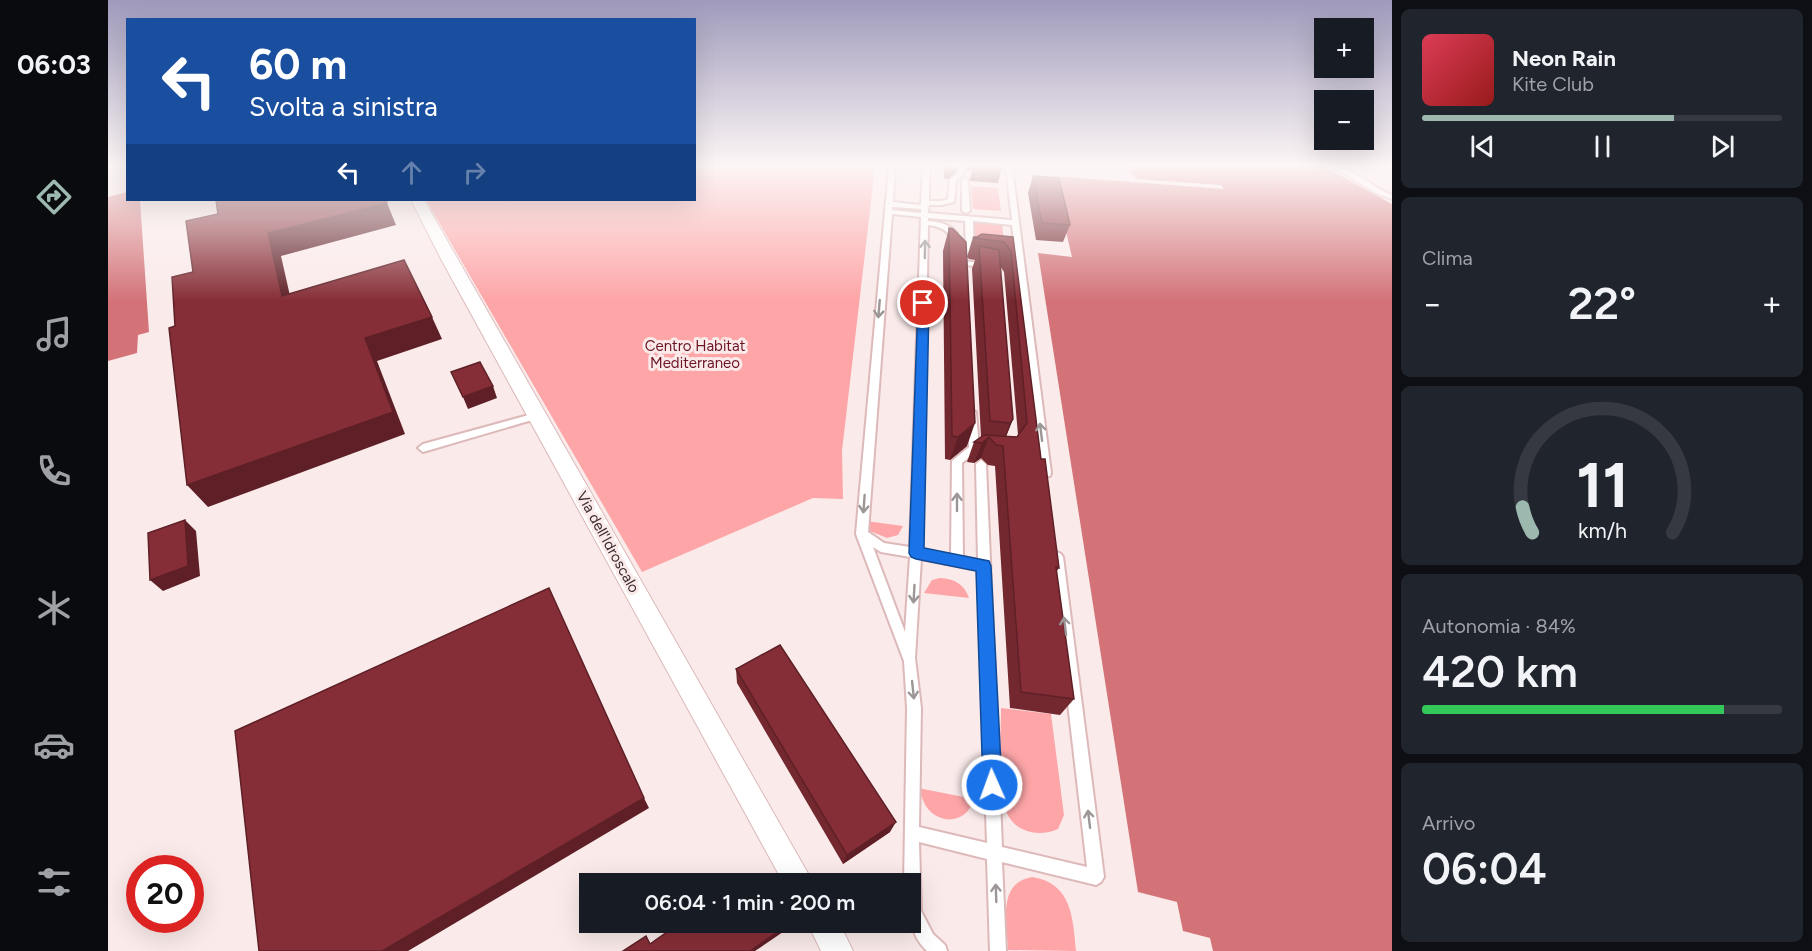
<!DOCTYPE html>
<html lang="it">
<meta charset="utf-8">
<style>
body{margin:0;font-family:Figtree,sans-serif;background:#20242c;color:#f1f3f6;height:100vh;display:flex;flex-direction:column;font-size:22px;white-space:nowrap}
*{box-sizing:border-box;margin:0}
p{font-size:20px;color:#9ea1a6}
.icon{flex:none;width:33px;height:33px;fill:none;stroke:currentColor;stroke-width:2;stroke-linecap:round;stroke-linejoin:round}
.map{position:relative;flex:1;overflow:hidden}
.details{display:flex;flex-direction:column;gap:9px;padding:9px;background:#0d0f14;width:420px}
.details>*{flex:none}
.top-card{position:absolute;left:18px;top:18px;width:570px;height:183px;border-radius:0px;box-shadow:0 6px 24px #0002;background:#1a4fa0;color:#fff;overflow:hidden}
.fabs{position:absolute;left:1206px;top:18px;display:grid;gap:12px}
.fabs a{display:grid;place-items:center;width:60px;height:60px;border-radius:0px;background:#171b24;box-shadow:0 6px 24px #0002;font-size:30px}
.speed{position:absolute;left:18px;top:855px;display:flex;gap:12px;font-size:30px;font-weight:700;text-align:center}
.speed>*{display:grid;place-content:center;width:78px;height:78px;border-radius:50%;background:#171b24;box-shadow:0 6px 24px #0002;line-height:1}
.speed .limit{border:9px solid #d22;background:#fff;color:#111}
.pin{position:absolute;display:grid;place-items:center;width:51px;height:51px;color:#fff;margin:-26px;border:3px solid #fff;border-radius:50%;box-shadow:0 2px 6px #0007}
.me{position:absolute;width:66px;margin:-33px;rotate:358deg;stroke-linejoin:round;filter:drop-shadow(0 0 4px #0008)}
.turn{display:flex;align-items:center;gap:21px;height:126px;padding:0 24px;font-size:27px}
.turn .icon{width:78px;height:78px;stroke-width:2.5}
.turn b{display:block;font-size:42px;line-height:51px}
.lanes{display:flex;align-items:center;height:57px;padding:0 24px;background:#0003;justify-content:center;gap:30px;direction:ltr}
.lanes .off{opacity:.35}
.big{font-size:45px;font-weight:600;line-height:1.1}
.details .widget{flex:1;display:flex;flex-direction:column;justify-content:center;gap:9px;min-width:0;padding:0 21px;border-radius:9px;background:#20242c}
.details .dial{align-items:center;gap:0}
.dial svg{height:156px;overflow:visible;fill:none;stroke:#363941;stroke-width:7;stroke-linecap:round;text-anchor:middle}
.dial text{fill:#f1f3f6;stroke:none}
.song{display:flex;align-items:center;gap:18px}
.cover{width:72px;height:72px;border-radius:9px;background:linear-gradient(135deg,hsl(350 70% 55%),hsl(0 70% 35%))}
.played{height:6px;border-radius:3px;background:linear-gradient(90deg,#9cb8af 70%,#363941 70%)}
.keys{display:flex;justify-content:space-around;direction:ltr}
.heat{display:flex;justify-content:space-between;align-items:center;font-size:33px;direction:ltr}
.charge{height:9px;border-radius:4px;background:linear-gradient(90deg,#34c759 84%,#363941 0)}
.trip{position:absolute;left:471px;top:873px;width:342px;height:60px;border-radius:0px;background:#171b24;box-shadow:0 6px 24px #0002;font-weight:600;line-height:60px;text-align:center}
main{display:flex;flex:1;min-height:0}
.menu{display:flex;flex-direction:column;width:108px;justify-content:space-around;align-items:center;background:#090b0e;color:#9ea1a6}
.menu .icon{width:42px;height:42px}
.menu .selected{color:#9cb8af}
.menu b{font-size:27px;color:#f1f3f6}
.map>svg:first-child{display:block}
.green{fill:#fda5a7}
.water{fill:#d37378}
.lines{fill:none;stroke-linecap:round;stroke-linejoin:round}
.lane-casing{stroke:#ddb9b9;stroke-width:4}
.street-casing{stroke:#ddb9b9;stroke-width:2}
.lane{fill:#fff;fill-rule:evenodd}
.street{fill:#fff;fill-rule:evenodd}
.wall{fill:#73282f;fill-rule:evenodd}
.shaded-wall{fill:#5e2026}
.building{fill:#862e37;stroke:#5e2026;stroke-width:1.5}
.oneway{stroke:#9c9696}
.route{fill:#1a73e8;stroke:#114b97;stroke-width:1.5}
.labels{text-anchor:middle;dominant-baseline:central;stroke-width:6;stroke-linejoin:round;paint-order:stroke}
.park-label{font-size:15px;fill:#6c1422;stroke:#faeaea}
.street-label{font-size:15px;fill:#3a2c2c;stroke:#faeaea}
</style>
<main>
<nav class="menu">
<b>06:03</b>
<svg class="icon selected" aria-label="directions" viewBox="0 0 24 24"><path d="M12 3l9 9-9 9-9-9zM9 14v-3h6M13 9l2 2-2 2"/></svg>
<svg class="icon" aria-label="music" viewBox="0 0 24 24"><path d="M9 18V5l10-2v13"/><circle cx="6" cy="18" r="3"/><circle cx="16" cy="16" r="3"/></svg>
<svg class="icon" aria-label="phone" viewBox="0 0 24 24"><path d="M5 4h4l2 5-3 2q2 4 5 5l2-3 5 2v4C11 20 4 13 5 4z"/></svg>
<svg class="icon" aria-label="climate" viewBox="0 0 24 24"><path d="M12 3v18M4 7l16 10M4 17L20 7"/></svg>
<svg class="icon" aria-label="car" viewBox="0 0 24 24"><path d="M5 17H2v-5l4-1 3-4h7l3 4 3 1v5h-3M9 17h6M6 11h13"/><circle cx="7" cy="17" r="2"/><circle cx="17" cy="17" r="2"/></svg>
<svg class="icon" aria-label="filters" viewBox="0 0 24 24"><path d="M4 7h16M4 17h16"/><circle cx="9" cy="7" r="2"/><circle cx="15" cy="17" r="2"/></svg>
</nav>
<div class="map">
<svg width="1284" height="951" viewBox="0 0 1284 951">
<rect width="100%" height="100%" fill="#faeaea"/>
<!-- green -->
<path class="green" d="M 587,167 L 767,167 L 734,451 L 735,499 L 705,498 L 534,572 L 318,200 L 586,200 Z
M 863,186 L 890,188 L 893,211 L 865,209 Z
M 865,221 L 894,224 L 897,249 L 867,247 Z
M 758,521 L 795,526 L 790,535 L 779,538 L 762,531 Z
M 832,578 C 847,579 856,584 861,598 L 816,593 L 824,580 Z
M 893,708 L 943,714 L 956,815 L 950,829 C 930,838 904,832 897,808 C 889,779 893,738 893,708 Z
M 810,788 L 866,799 C 860,821 836,826 821,810 C 815,804 814,795 810,788 Z
M 924,877 C 964,883 965,918 968,951 L 900,950 C 899,923 889,883 924,877 Z"/>
<!-- water -->
<path class="water" d="M 1016,167 L 1217,167 L 1284,204 L 1284,951 L 1105,951 L 1102,938 L 1075,931 L 1069,902 L 1030,892 L 930,253 L 964,257 L 945,176 L 1116,189 L 1113,185 L 1029,179 Z
M 19,192 L 20,200 L 32,200 L 41,332 L 30,335 L 29,353 L 0,361 L 0,197 Z"/>
<g class="lines">
<defs>
<path id="lane" d="M 781,167 L 787,167 L 785,202 L 813,205 L 815,167 L 821,167 L 821,201 L 833,201 L 840,199 L 842,179 L 850,173 L 850,167 L 856,167 L 856,174 L 848,180 L 846,202 L 834,205 L 821,205 L 820,213 L 904,220 L 898,167 L 904,167 L 943,473 L 942,476 L 934,476 L 933,473 L 904,225 L 865,221 L 866,254 L 862,256 L 858,254 L 857,221 L 820,218 L 820,221 C 832,222 841,224 849,233 L 849,242 L 842,244 L 841,234 C 835,228 829,226 820,225 L 814,549 L 843,555 L 844,461 L 861,447 L 860,414 L 865,411 L 868,412 L 871,449 L 854,463 L 855,557 L 870,560 L 868,464 L 873,460 L 878,464 L 894,847 L 979,867 L 943,557 L 945,554 L 949,552 L 953,554 L 955,557 L 996,877 L 993,882 L 988,885 L 894,862 L 898,951 L 882,951 L 879,859 L 811,842 L 813,911 L 825,934 L 837,945 L 839,951 L 819,951 C 799,932 802,909 802,884 L 796,884 L 799,708 L 796,661 L 748,534 ZM 784,207 L 813,209 L 813,213 L 784,210 ZM 784,214 L 813,217 L 802,547 L 776,543 L 760,532 ZM 765,547 L 773,552 L 802,557 L 797,632 ZM 813,559 L 870,570 L 879,843 L 811,827 L 813,708 L 807,658 Z
M 1225,167 C 1244,167 1265,188 1284,195 L 1284,199 L 1270,194 Z
M 857,178 L 860,180 L 862,211 L 858,213 L 854,211 L 854,180 Z
M 855,261 L 880,264 L 884,266 L 880,268 L 858,265 L 855,265 Z
M 428,413 L 433,416 L 431,418 L 315,452 L 310,448 L 315,444 Z"/>
<path id="street" d="M 303,200 L 316,200 L 706,884 L 676,884 L 333,259 Z
M 699,922 L 731,922 L 745,951 L 713,951 Z"/>
</defs>
<!-- lane casing -->
<use href="#lane" class="lane-casing"/>
<!-- street casing -->
<use href="#street" class="street-casing"/>
<!-- lane -->
<use href="#lane" class="lane"/>
<!-- street -->
<use href="#street" class="street"/>
</g>
<!-- wall -->
<path class="wall" d="M 836,167 L 849,167 L 848,172 L 840,179 L 836,178 Z
M 858,167 L 894,167 L 890,183 L 862,181 L 862,179 L 864,171 L 858,170 Z
M 925,176 L 962,225 L 955,242 L 928,240 L 920,193 Z
M 841,228 L 859,446 L 842,460 L 837,459 L 835,251 Z
M 865,237 L 905,237 L 933,459 L 951,568 L 948,572 L 966,699 L 952,715 L 902,708 L 887,466 L 880,465 L 873,458 L 866,463 L 859,462 L 866,442 L 873,437 L 864,269 L 867,260 L 861,259 L 859,257 ZM 892,266 L 896,272 L 910,435 L 909,437 L 898,436 L 905,419 Z
M 628,669 L 782,832 L 735,864 L 629,683 Z"/>
<!-- shaded-wall -->
<path class="shaded-wall" d="M 842,167 L 849,167 L 848,172 L 840,179 Z
M 279,203 L 288,225 L 173,256 L 187,318 L 174,296 L 160,233 Z
M 324,317 L 334,339 L 269,361 L 297,434 L 100,507 L 79,485 L 257,338 Z
M 385,386 L 389,398 L 360,409 L 355,397 Z
M 905,419 L 896,442 L 893,446 L 902,423 Z
M 867,423 L 859,446 L 842,460 L 850,437 Z
M 881,437 L 873,458 L 866,463 L 874,443 Z
M 77,520 L 88,531 L 92,576 L 55,591 L 42,580 Z
M 536,798 L 541,808 L 300,951 L 274,951 Z
M 788,822 L 782,832 L 735,864 L 739,855 Z
M 675,928 L 675,932 L 647,951 L 642,951 Z"/>
<!-- building -->
<path class="building" d="M 925,176 L 951,178 L 962,225 L 934,223 Z
M 108,200 L 277,200 L 279,203 L 160,233 L 174,296 L 296,260 L 324,317 L 257,338 L 285,412 L 79,485 L 61,328 L 67,326 L 64,277 L 85,272 L 78,221 L 110,214 Z
M 841,228 L 845,229 L 858,242 L 867,423 L 850,437 L 844,436 Z
M 874,234 L 905,237 L 933,459 L 937,459 L 951,568 L 948,567 L 966,699 L 913,692 L 895,446 L 888,445 L 881,437 L 874,443 L 866,442 L 876,435 L 909,437 L 919,423 L 903,251 L 896,242 L 867,238 L 865,237 L 869,237 Z
M 871,246 L 891,250 L 905,419 L 902,423 L 882,421 Z
M 372,362 L 385,386 L 355,397 L 343,372 Z
M 77,520 L 80,566 L 42,580 L 40,533 Z
M 441,588 L 536,798 L 274,951 L 151,951 L 127,731 Z
M 672,645 L 788,822 L 739,855 L 628,669 Z
M 573,922 L 586,922 L 588,928 L 596,922 L 673,922 L 675,928 L 642,951 L 515,951 L 538,936 L 542,944 Z"/>
<!-- one-way arrows -->
<defs><path id="oneway-shaft" d="M-6 0H5M1.5-3L5.5 0L1.5 3" fill="none" stroke-width="1.6" stroke-linecap="round" stroke-linejoin="round" transform="scale(1.5)"/></defs>
<g class="oneway">
<use href="#oneway-shaft" transform="translate(817 249) rotate(-89)"/>
<use href="#oneway-shaft" transform="translate(771 309) rotate(95)"/>
<use href="#oneway-shaft" transform="translate(933 432) rotate(-97)"/>
<use href="#oneway-shaft" transform="translate(849 502) rotate(-90)"/>
<use href="#oneway-shaft" transform="translate(756 504) rotate(94)"/>
<use href="#oneway-shaft" transform="translate(806 594) rotate(93)"/>
<use href="#oneway-shaft" transform="translate(957 626) rotate(-97)"/>
<use href="#oneway-shaft" transform="translate(805 690) rotate(84)"/>
<use href="#oneway-shaft" transform="translate(981 819) rotate(-97)"/>
<use href="#oneway-shaft" transform="translate(888 893) rotate(-92)"/>
</g>
<!-- sky -->
<linearGradient id="sky" x2="0" y2="1"><stop stop-color="#9f9abb"/><stop offset="0.55" stop-color="#fdf6f6"/><stop offset="1" stop-color="#fdf6f6" stop-opacity="0"/></linearGradient>
<rect width="1284" height="301" fill="url(#sky)"/>
<!-- route -->
<path class="route" d="M 815,300 L 821,303 L 816,548 L 881,561 L 883,566 L 894,785 L 891,792 L 884,795 L 878,792 L 875,785 L 868,571 L 808,559 L 803,557 L 801,553 L 810,303 Z"/>
<g class="labels">
<!-- park labels -->
<g class="park-label">
<text x="587" y="346">Centro Habitat<tspan x="587" dy="17">Mediterraneo</tspan></text>
</g>
<!-- street labels -->
<g class="street-label">
<text transform="translate(500 542) rotate(61)">Via dell'Idroscalo</text>
</g>
</g>
</svg>
<div class="fabs">
<a>+</a>
<a>−</a>
</div>
<div class="speed"><div class="limit">20</div></div>
<div class="pin" style="left:815px;top:303px;background:#d93025"><svg class="icon" aria-label="arrive" viewBox="0 0 24 24"><path d="M6 21V4h12l-3 4 3 4H6"/></svg></div>
<svg class="me" style="left:884px;top:785px" viewBox="-20 -20 40 40"><circle r="17" fill="#1a73e8" stroke="#fff" stroke-width="3"/><path d="M0-11L8 9 0 5-8 9z" fill="#fff"/></svg>
<div class="trip">06:04 · 1 min · 200 m</div>
<div class="top-card">
<div class="turn"><svg class="icon" aria-label="left" viewBox="0 0 24 24"><path d="M17 20v-9H6M10 6l-5 5 5 5"/></svg><div><b>60 m</b>Svolta a sinistra</div></div>
<div class="lanes"><svg class="icon" aria-label="left" viewBox="0 0 24 24"><path d="M17 20v-9H6M10 6l-5 5 5 5"/></svg><svg class="icon off" aria-label="ahead" viewBox="0 0 24 24"><path d="M12 20V5M6 11l6-6 6 6"/></svg><svg class="icon off" aria-label="right" viewBox="0 0 24 24"><path d="M7 20v-9h11M14 6l5 5-5 5"/></svg></div>
</div>
</div>
<section class="details">
<div class="widget">
<div class="song"><i class="cover"></i><div><b>Neon Rain</b><p>Kite Club</p></div></div>
<div class="played"></div>
<div class="keys"><svg class="icon" aria-label="previous" viewBox="0 0 24 24"><path d="M18 5L8 12l10 7zM5 5v14"/></svg><svg class="icon" aria-label="pause" viewBox="0 0 24 24"><path d="M8 5v14M16 5v14"/></svg><svg class="icon" aria-label="next" viewBox="0 0 24 24"><path d="M6 5l10 7-10 7zM19 5v14"/></svg></div>
</div>
<div class="widget"><p>Clima</p>
<div class="heat"><a>−</a><b class="big">22°</b><a>+</a></div>
</div>
<div class="widget dial"><svg viewBox="0 0 100 80">
<path d="M14 69A42 42 0 1 1 86 69"/>
<path d="M14 69A42 42 0 0 1 9 56" stroke="#9cb8af"/>
<text x="50" y="56" font-size="32" font-weight="700">11</text>
<text x="50" y="72" font-size="11">km/h</text>
</svg></div>
<div class="widget"><p>Autonomia · 84%</p><b class="big">420 km</b><div class="charge"></div></div>
<div class="widget"><p>Arrivo</p><b class="big">06:04</b></div>
</section>
</main>
